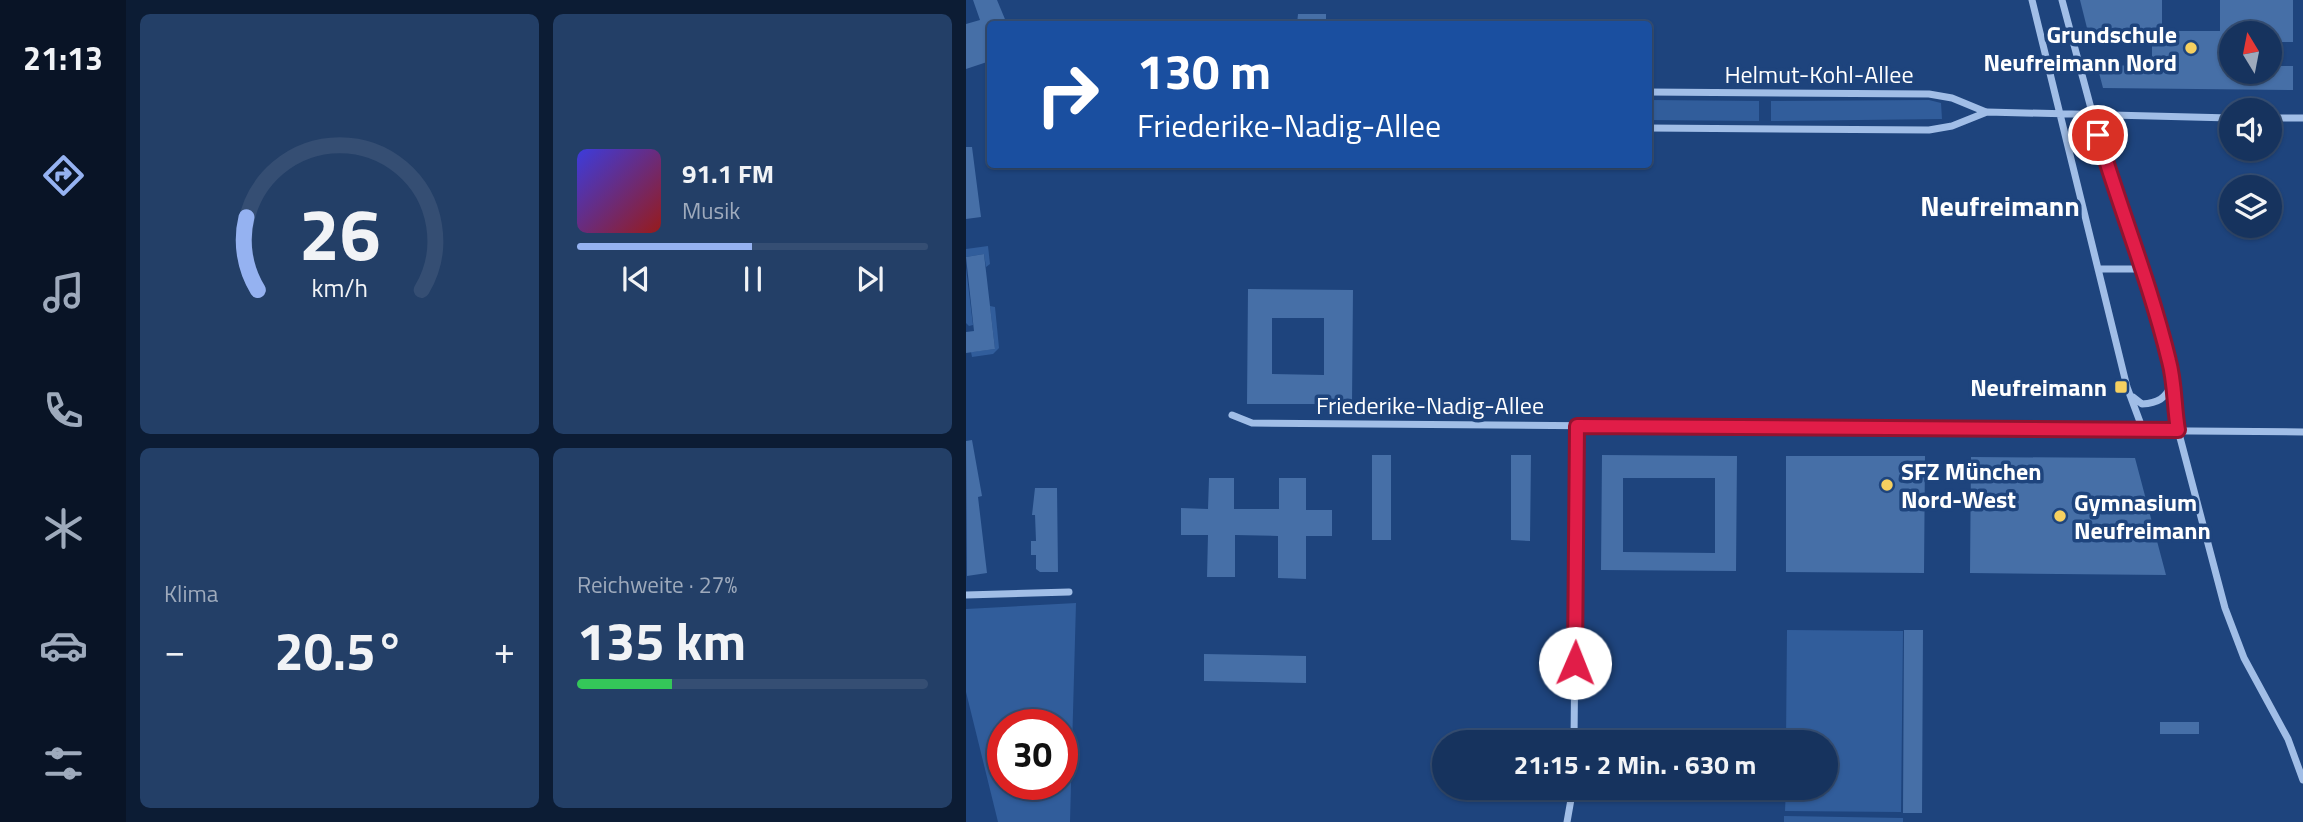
<!DOCTYPE html>
<html lang="de">
<meta charset="utf-8">
<style>
body{margin:0;font-family:"Titillium Web",sans-serif;background:#233f67;color:#f1f3f6;height:100vh;display:flex;flex-direction:column;font-size:26px;white-space:nowrap}
*{box-sizing:border-box;margin:0}
p{font-size:23px;color:#9eaabc}
.icon{flex:none;width:38px;height:38px;fill:none;stroke:currentColor;stroke-width:2;stroke-linecap:round;stroke-linejoin:round}
.map{position:relative;flex:1;overflow:hidden}
.side{display:flex;flex-direction:column;gap:14px;padding:14px;background:#0c1c34;width:840px}
.side>*{flex:none}
.hud{position:absolute;left:21px;top:21px;width:665px;height:147px;border-radius:7px;box-shadow:0 2px 5px #0004,0 0 0 2px #354e73;background:#1a4fa0;color:#fff;overflow:hidden}
.needle{width:46px;rotate:350deg}
.buttons{position:absolute;left:1253px;top:21px;display:grid;gap:14px}
.buttons a{display:grid;place-items:center;width:63px;height:63px;border-radius:50%;background:#16335e;box-shadow:0 2px 5px #0004,0 0 0 2px #354e73;font-size:35px}
.speed{position:absolute;left:21px;top:709px;display:flex;gap:14px;font-size:35px;font-weight:700;text-align:center}
.speed>*{display:grid;place-content:center;width:91px;height:91px;border-radius:50%;background:#16335e;box-shadow:0 2px 5px #0004,0 0 0 2px #354e73;line-height:1}
.speed .limit{border:10px solid #d22;background:#fff;color:#111}
.pin{position:absolute;display:grid;place-items:center;width:60px;height:60px;color:#fff;margin:-30px;border:4px solid #fff;border-radius:50%;box-shadow:0 2px 7px #0007}
.me{position:absolute;width:77px;margin:-38px;rotate:1deg;stroke-linejoin:round;filter:drop-shadow(0 0 5px #0008)}
.turn{display:flex;align-items:center;gap:24px;height:147px;padding:0 35px;font-size:32px}
.turn .icon{width:91px;height:91px;stroke-width:2.5}
.turn b{display:block;font-size:49px;line-height:60px}
.big{font-size:52px;font-weight:700;line-height:1.1}
.side .tile{flex:1;display:flex;flex-direction:column;justify-content:center;gap:10px;min-width:0;padding:0 24px;border-radius:10px;background:#233f67}
.side .dial{align-items:center;gap:0}
.dial svg{height:182px;overflow:visible;fill:none;stroke:#354e73;stroke-width:7;stroke-linecap:round;text-anchor:middle}
.dial text{fill:#f1f3f6;stroke:none}
.song{display:flex;align-items:center;gap:21px}
.cover{width:84px;height:84px;border-radius:10px;background:linear-gradient(135deg,hsl(240 70% 55%),hsl(0 70% 35%))}
.played{height:7px;border-radius:4px;background:linear-gradient(90deg,#95b2f1 50%,#354e73 50%)}
.keys{display:flex;justify-content:space-around;direction:ltr}
.heat{display:flex;justify-content:space-between;align-items:center;font-size:38px;direction:ltr}
.charge{height:10px;border-radius:5px;background:linear-gradient(90deg,#34c759 27%,#354e73 0)}
.side .tiles{flex:1;display:grid;gap:14px;grid-template-columns:repeat(2,1fr)}
.trip{position:absolute;left:466px;top:730px;width:406px;height:70px;border-radius:35px;background:#16335e;box-shadow:0 2px 5px #0004,0 0 0 2px #354e73;font-weight:700;line-height:70px;text-align:center}
main{display:flex;flex:1;min-height:0}
.tab-bar{display:flex;flex-direction:column;width:126px;justify-content:space-around;align-items:center;background:#091426;color:#9eaabc}
.tab-bar .icon{width:49px;height:49px}
.tab-bar .current{color:#95b2f1}
.tab-bar b{font-size:32px;color:#f1f3f6}
.map>svg:first-child{display:block}
.green{fill:#315d9b;fill-rule:evenodd}
.building{fill:#466fa7;fill-rule:evenodd}
.lines{fill:none;stroke-linecap:round;stroke-linejoin:round}
.minor{stroke:#a1bee7;stroke-width:7}
.route-casing{stroke:#92132f;stroke-width:18}
.route{stroke:#e11d48;stroke-width:12}
.poi-dot{fill:#f6d060;stroke:#1e447d;stroke-width:2.5}
.labels{text-anchor:middle;dominant-baseline:central;stroke-width:7;stroke-linejoin:round;paint-order:stroke}
.poi-label{font-size:24px;font-weight:bold;fill:#fff;stroke:#1e447d;text-anchor:end}
.street-label{font-size:24px;fill:#fff;stroke:#1e447d}
.quarter-label{font-size:28px;font-weight:bold;fill:#fff;stroke:#1e447d}
</style>
<main>
<nav class="tab-bar">
<b>21:13</b>
<svg class="icon current" aria-label="directions" viewBox="0 0 24 24"><path d="M12 3l9 9-9 9-9-9zM9 14v-3h6M13 9l2 2-2 2"/></svg>
<svg class="icon" aria-label="music" viewBox="0 0 24 24"><path d="M9 18V5l10-2v13"/><circle cx="6" cy="18" r="3"/><circle cx="16" cy="16" r="3"/></svg>
<svg class="icon" aria-label="phone" viewBox="0 0 24 24"><path d="M5 4h4l2 5-3 2q2 4 5 5l2-3 5 2v4C11 20 4 13 5 4z"/></svg>
<svg class="icon" aria-label="climate" viewBox="0 0 24 24"><path d="M12 3v18M4 7l16 10M4 17L20 7"/></svg>
<svg class="icon" aria-label="car" viewBox="0 0 24 24"><path d="M5 17H2v-5l4-1 3-4h7l3 4 3 1v5h-3M9 17h6M6 11h13"/><circle cx="7" cy="17" r="2"/><circle cx="17" cy="17" r="2"/></svg>
<svg class="icon" aria-label="filters" viewBox="0 0 24 24"><path d="M4 7h16M4 17h16"/><circle cx="9" cy="7" r="2"/><circle cx="15" cy="17" r="2"/></svg>
</nav>
<section class="side">
<div class="tiles">
<div class="tile dial"><svg viewBox="0 0 100 80">
<path d="M14 69A42 42 0 1 1 86 69"/>
<path d="M14 69A42 42 0 0 1 9 37" stroke="#95b2f1"/>
<text x="50" y="56" font-size="32" font-weight="700">26</text>
<text x="50" y="72" font-size="11">km/h</text>
</svg></div>
<div class="tile">
<div class="song"><i class="cover"></i><div><b>91.1 FM</b><p>Musik</p></div></div>
<div class="played"></div>
<div class="keys"><svg class="icon" aria-label="previous" viewBox="0 0 24 24"><path d="M18 5L8 12l10 7zM5 5v14"/></svg><svg class="icon" aria-label="pause" viewBox="0 0 24 24"><path d="M8 5v14M16 5v14"/></svg><svg class="icon" aria-label="next" viewBox="0 0 24 24"><path d="M6 5l10 7-10 7zM19 5v14"/></svg></div>
</div>
<div class="tile"><p>Klima</p>
<div class="heat"><a>−</a><b class="big">20.5°</b><a>+</a></div>
</div>
<div class="tile"><p>Reichweite · 27%</p><b class="big">135 km</b><div class="charge"></div></div>
</div>
</section>
<div class="map">
<svg width="1337" height="822" viewBox="0 0 1337 822">
<rect width="100%" height="100%" fill="#1e447d"/>
<!-- green -->
<path class="green" d="M 683,100 L 793,101 L 793,121 L 683,120 Z
M 963,100 L 975,103 L 976,119 L 805,121 L 805,101 Z
M 22,246 L 24,264 L 20,267 L 18,254 L 0,257 L 0,249 Z
M 0,268 L 7,325 L 3,326 L 0,323 Z
M 24,306 L 29,307 L 33,348 L 27,354 L 6,357 L 5,352 L 29,349 Z
M 110,603 L 104,822 L 32,822 L 0,692 L 0,609 ZM 96,724 L 96,784 L 37,784 L 37,724 Z
M 821,630 L 937,631 L 935,812 L 819,811 L 820,788 L 859,788 L 859,742 L 820,742 Z
M 818,816 L 937,818 L 937,822 L 818,822 Z"/>
<!-- building -->
<path class="building" d="M 7,0 L 31,0 L 41,24 L 24,24 L 24,61 L 0,69 L 0,24 L 14,20 Z
M 1114,0 L 1196,0 L 1196,31 L 1254,31 L 1254,0 L 1327,0 L 1327,42 L 1304,42 L 1304,33 L 1265,33 L 1263,66 L 1265,72 L 1304,72 L 1304,66 L 1327,66 L 1327,90 L 1137,88 L 1131,65 L 1186,66 L 1186,41 L 1124,40 Z
M 332,14 L 360,14 L 360,24 L 331,24 Z
M 0,147 L 6,147 L 15,217 L 0,219 Z
M 18,254 L 29,349 L 0,353 L 0,332 L 8,331 L 0,257 Z
M 282,289 L 387,290 L 386,404 L 281,404 ZM 306,318 L 358,318 L 358,375 L 306,374 Z
M 6,440 L 16,496 L 12,497 L 21,573 L 1,576 L 0,441 Z
M 406,455 L 425,455 L 425,540 L 406,540 Z
M 545,455 L 565,455 L 564,541 L 545,540 Z
M 636,455 L 771,456 L 770,571 L 635,570 ZM 657,478 L 749,478 L 749,553 L 657,552 Z
M 820,456 L 959,456 L 958,573 L 820,572 Z
M 1005,457 L 1169,458 L 1200,575 L 1004,573 Z
M 243,478 L 268,478 L 268,509 L 313,509 L 313,478 L 340,478 L 340,510 L 366,510 L 366,536 L 340,536 L 340,579 L 312,578 L 312,536 L 269,535 L 269,577 L 241,577 L 242,535 L 215,535 L 215,508 L 242,509 Z
M 69,488 L 91,488 L 92,572 L 74,572 L 70,569 L 70,555 L 65,555 L 65,541 L 70,541 L 69,515 L 66,515 Z
M 938,630 L 957,630 L 956,813 L 937,813 Z
M 238,654 L 340,656 L 340,683 L 238,681 Z
M 1194,722 L 1233,722 L 1233,734 L 1194,734 Z"/>
<g class="lines">
<!-- minor -->
<path class="minor" d="M 1066,0 L 1161,387 L 1177,430
M 1096,0 L 1145,183 L 1181,276 L 1204,364 L 1212,430 L 1259,608 L 1278,658 L 1322,739 L 1337,780
M 682,92 L 963,94 L 986,98 L 1020,112
M 1304,118 L 1337,118
M 682,128 L 963,130 L 986,126 L 1021,112 L 1265,118
M 1132,269 L 1179,269
M 1167,397 L 1176,404 C 1192,403 1199,399 1206,384
M 266,415 L 286,423 L 1337,432
M 0,595 L 103,592
M 608,742 L 611,426
M 601,822 L 607,788"/>
</g>
<g class="lines">
<defs>
<path id="route" d="M 609,663 L 611,426 L 1212,430 C 1208,407 1209,383 1203,361 C 1184,283 1155,211 1132,135"/>
</defs>
<!-- route casing -->
<use href="#route" class="route-casing"/>
<!-- route -->
<use href="#route" class="route"/>
</g>
<!-- markers -->
<g class="poi-dot">
<circle cx="1225" cy="48" r="7"/>
<rect x="1148" y="380" width="14" height="14" rx="3.5"/>
<circle cx="921" cy="485" r="7"/>
<circle cx="1094" cy="516" r="7"/>
</g>
<g class="labels">
<!-- poi labels -->
<g class="poi-label">
<text x="1211" y="34">Grundschule<tspan x="1211" dy="28">Neufreimann Nord</tspan></text>
<text x="1141" y="387">Neufreimann</text>
<text x="935" y="471" text-anchor="start">SFZ München<tspan x="935" dy="28">Nord-West</tspan></text>
<text x="1108" y="502" text-anchor="start">Gymnasium<tspan x="1108" dy="28">Neufreimann</tspan></text>
</g>
<!-- street labels -->
<g class="street-label">
<text x="853" y="74">Helmut-Kohl-Allee</text>
<text x="464" y="405">Friederike-Nadig-Allee</text>
</g>
<!-- quarter labels -->
<g class="quarter-label">
<text x="1034" y="205">Neufreimann</text>
</g>
</g>
</svg>
<div class="buttons">
<a><svg class="needle" viewBox="-14 -14 28 28"><path d="M0-13l5 13h-10z" fill="#e53935"/><path d="M0 13l5-13h-10z" fill="#9eaabc"/></svg></a>
<a><svg class="icon" aria-label="sound" viewBox="0 0 24 24"><path d="M4 9h4l5-4v14l-5-4H4zM17 9q2 3 0 6"/></svg></a>
<a><svg class="icon" aria-label="layers" viewBox="0 0 24 24"><path d="M12 4l9 5-9 5-9-5zM3 14l9 5 9-5"/></svg></a>
</div>
<div class="speed"><div class="limit">30</div></div>
<div class="pin" style="left:1132px;top:135px;background:#d93025"><svg class="icon" aria-label="arrive" viewBox="0 0 24 24"><path d="M6 21V4h12l-3 4 3 4H6"/></svg></div>
<svg class="me" style="left:609px;top:663px" viewBox="-20 -20 40 40"><circle r="19" fill="#fff"/><path d="M0-13L10 11 0 6-10 11z" fill="#e11d48"/></svg>
<div class="trip">21:15 · 2 Min. · 630 m</div>
<div class="hud">
<div class="turn"><svg class="icon" aria-label="right" viewBox="0 0 24 24"><path d="M7 20v-9h11M14 6l5 5-5 5"/></svg><div><b>130 m</b>Friederike-Nadig-Allee</div></div>
</div>
</div>
</main>
